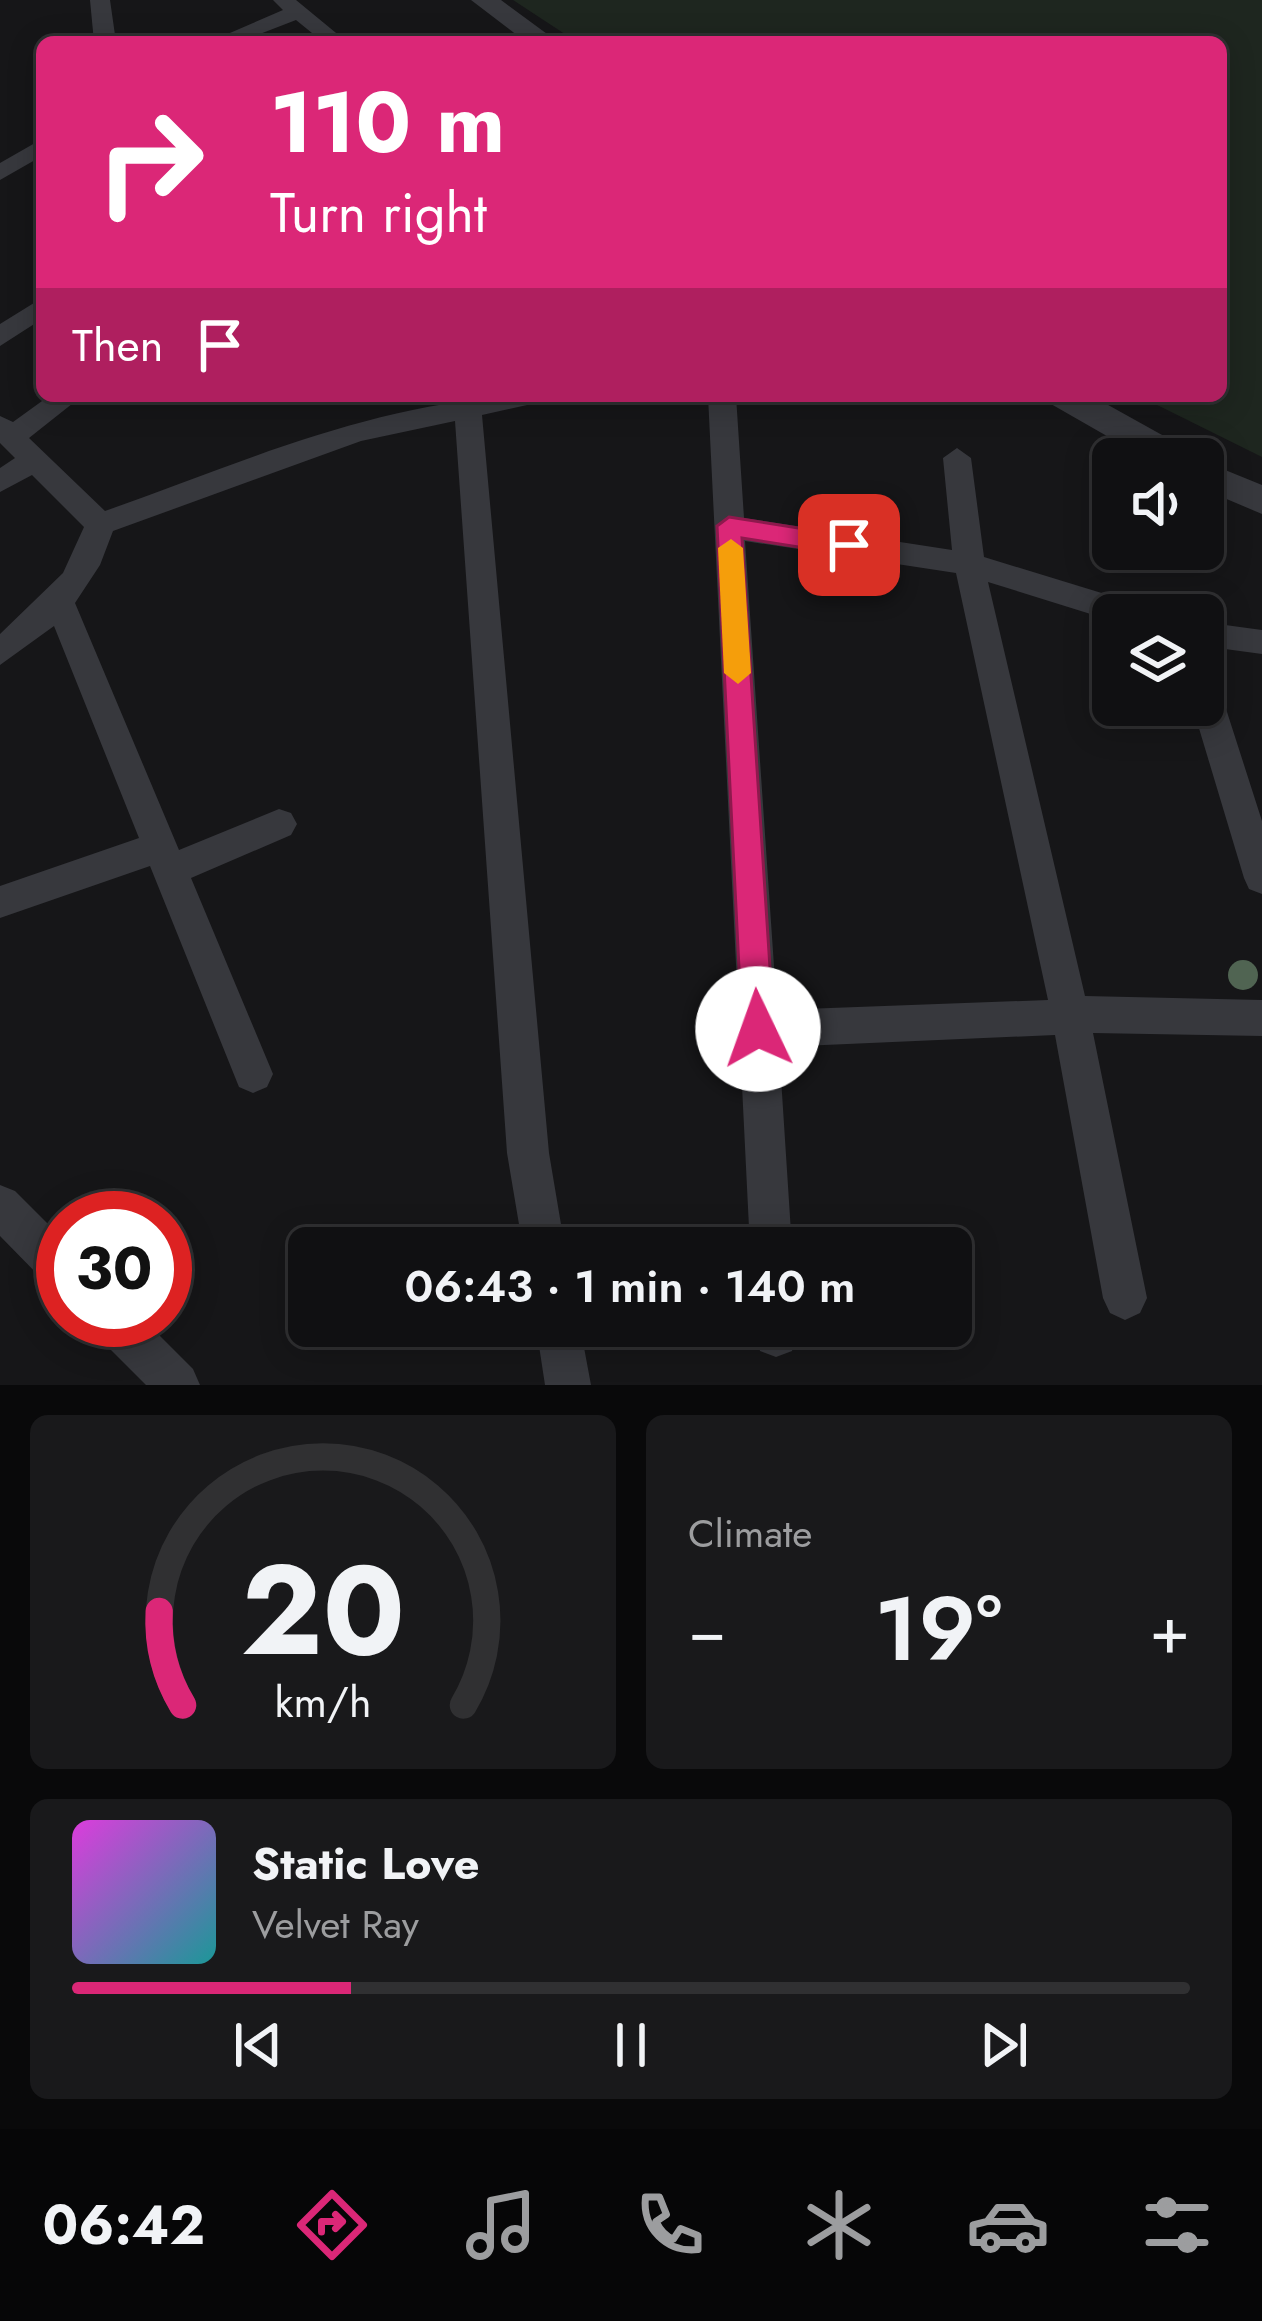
<!DOCTYPE html>
<meta charset="utf-8">
<style>
body{margin:0;font-family:Jost,sans-serif;background:#19191b;color:#f1f3f6;height:100vh;display:flex;flex-direction:column;font-size:45px;white-space:nowrap}
*{box-sizing:border-box;margin:0}
p{font-size:39px;color:#9c9d9f}
.icon{flex:none;width:66px;height:66px;fill:none;stroke:currentColor;stroke-width:2;stroke-linecap:round;stroke-linejoin:round}
.map{position:relative;height:1385px;overflow:hidden}
.panel{display:flex;flex-direction:column;gap:30px;padding:30px;background:#09090a;flex:1}
.panel>*{flex:none}
.guide{position:absolute;left:36px;top:36px;width:1191px;height:366px;border-radius:18px;box-shadow:0 6px 30px #0003,0 0 0 3px #303032;background:#db2777;color:#fff;overflow:hidden}
.tools{position:absolute;left:1092px;top:438px;display:grid;gap:24px}
.tools a{display:grid;place-items:center;width:132px;height:132px;border-radius:18px;background:#101012;box-shadow:0 6px 30px #0003,0 0 0 3px #303032;font-size:60px}
.speed{position:absolute;left:36px;top:1191px;display:flex;gap:24px;font-size:60px;font-weight:700;text-align:center}
.speed>*{display:grid;place-content:center;width:156px;height:156px;border-radius:50%;background:#101012;box-shadow:0 6px 30px #0003,0 0 0 3px #303032;line-height:1}
.speed .limit{border:18px solid #d22;background:#fff;color:#111}
.pin{position:absolute;display:grid;place-items:center;width:102px;height:102px;color:#fff;margin:-51px;border-radius:24px;box-shadow:0 6px 18px #0006}
.me{position:absolute;width:132px;margin:-66px;rotate:357deg;stroke-linejoin:round;filter:drop-shadow(0 0 9px #0008)}
.turn{display:flex;align-items:center;gap:42px;height:252px;padding:0 36px;font-size:54px}
.turn .icon{width:156px;height:156px;stroke-width:2.5}
.turn b{display:block;font-size:84px;line-height:102px}
.then{display:flex;align-items:center;height:114px;padding:0 36px;background:#0003;gap:24px;font-size:45px}
.big{font-size:90px;font-weight:600;line-height:1.1}
.panel .tile{flex:1;display:flex;flex-direction:column;justify-content:center;gap:18px;min-width:0;padding:0 42px;border-radius:18px;background:#19191b}
.panel .dial{align-items:center;gap:0}
.dial svg{height:312px;overflow:visible;fill:none;stroke:#303032;stroke-width:7;stroke-linecap:round;text-anchor:middle}
.dial text{fill:#f1f3f6;stroke:none}
.song{display:flex;align-items:center;gap:36px}
.cover{width:144px;height:144px;border-radius:18px;background:linear-gradient(135deg,hsl(300 70% 55%),hsl(180 70% 35%))}
.played{height:12px;border-radius:6px;background:linear-gradient(90deg,#db2777 25%,#303032 25%)}
.keys{display:flex;justify-content:space-around;direction:ltr}
.heat{display:flex;justify-content:space-between;align-items:center;font-size:66px;direction:ltr}
.panel .tiles{flex:1;display:grid;gap:30px;grid-template-columns:1fr 1fr}
.tile:last-child{grid-column:span 2}
.trip{position:absolute;left:288px;top:1227px;width:684px;height:120px;border-radius:18px;background:#101012;box-shadow:0 6px 30px #0003,0 0 0 3px #303032;font-weight:600;line-height:120px;text-align:center}
.dock{display:flex;height:192px;justify-content:space-around;align-items:center;background:#060607;color:#9c9d9f}
.dock .icon{width:84px;height:84px}
.dock .current{color:#db2777}
.dock b{font-size:54px;color:#f1f3f6}
.map>svg:first-child{display:block}
.green{fill:#1e261f}
.lines{fill:none;stroke-linecap:round;stroke-linejoin:round}
.minor{fill:#37383d;fill-rule:evenodd}
.tertiary{fill:#37383d;fill-rule:evenodd}
.tree{fill:#506452}
.route{fill:#db2777;stroke:#8e194d;stroke-width:3}
.slow{fill:#f59e0b}
</style>
<div class="map">
<svg width="1262" height="1385" viewBox="0 0 1262 1385">
<rect width="100%" height="100%" fill="#161618"/>
<!-- green -->
<path class="green" d="M 513,0 L 1262,0 L 1262,457 L 1139,396 L 1221,396 L 1221,42 L 577,42 Z"/>
<g class="lines">
<!-- minor -->
<path class="minor" d="M 90,0 L 110,0 L 116,42 L 94,42 Z
M 273,0 L 296,0 L 347,42 L 323,42 L 296,20 L 239,42 L 209,42 L 283,10 Z
M 42,139 L 42,156 L 0,180 L 0,163 Z
M 42,298 L 42,319 L 0,346 L 0,324 Z
M 49,396 L 82,396 L 29,438 L 105,511 C 246,461 389,396 540,396 L 536,403 L 482,415 L 549,1153 L 565,1248 L 523,1248 L 507,1153 L 455,421 L 361,441 L 113,531 L 100,565 L 75,603 L 179,850 L 279,809 L 291,813 L 297,824 L 291,835 L 191,878 L 273,1074 L 267,1087 L 253,1093 L 239,1087 L 150,866 L 0,918 L 0,886 L 139,838 L 54,626 L 0,665 L 0,634 L 63,573 L 84,527 L 32,475 L 0,492 L 0,468 L 15,458 L 0,443 L 0,416 L 13,422 Z
M 708,396 L 736,396 L 744,518 L 952,550 L 943,458 L 957,448 L 971,458 L 984,557 L 1144,606 L 1149,615 L 1113,615 L 1113,621 L 988,582 L 1085,996 L 1262,1000 L 1262,1036 L 1093,1033 L 1147,1298 L 1140,1313 L 1125,1320 L 1110,1313 L 1103,1298 L 1055,1035 L 779,1047 L 792,1248 L 750,1248 ZM 745,541 L 956,573 L 1048,1000 L 777,1010 Z
M 1203,622 L 1262,630 L 1262,654 L 1203,646 Z
M 1203,674 L 1215,678 L 1219,687 L 1262,821 L 1262,894 L 1249,889 L 1244,878 L 1192,705 L 1203,705 Z
M 0,1185 L 15,1191 L 63,1239 L 63,1292 L 48,1285 L 0,1236 Z
M 91,1320 L 144,1320 L 193,1369 L 200,1385 L 146,1385 L 97,1336 Z
M 536,1326 L 580,1326 L 591,1385 L 545,1385 Z
M 754,1326 L 798,1326 L 792,1351 L 776,1357 L 760,1351 Z"/>
<!-- tertiary -->
<path class="tertiary" d="M 471,0 L 501,0 L 558,42 L 526,42 Z
M 1046,396 L 1092,396 L 1189,450 L 1194,459 L 1147,459 L 1051,404 Z
M 1203,461 L 1262,485 L 1262,514 L 1203,489 Z"/>
</g>
<!-- trees -->
<circle class="tree" cx="1243" cy="975" r="15"/>
<!-- route -->
<path class="route" d="M 729,517 L 849,536 L 862,545 L 849,555 L 742,538 L 774,1029 L 770,1040 L 758,1044 L 747,1040 L 742,1029 L 717,526 Z"/>
<!-- slow -->
<path class="slow" d="M 731,539 L 743,548 L 751,673 L 738,684 L 724,673 L 718,548 Z"/>
</svg>
<div class="tools">
<a><svg class="icon" aria-label="sound" viewBox="0 0 24 24"><path d="M4 9h4l5-4v14l-5-4H4zM17 9q2 3 0 6"/></svg></a>
<a><svg class="icon" aria-label="layers" viewBox="0 0 24 24"><path d="M12 4l9 5-9 5-9-5zM3 14l9 5 9-5"/></svg></a>
</div>
<div class="speed"><div class="limit">30</div></div>
<div class="pin" style="left:849px;top:545px;background:#d93025"><svg class="icon" aria-label="arrive" viewBox="0 0 24 24"><path d="M6 21V4h12l-3 4 3 4H6"/></svg></div>
<svg class="me" style="left:758px;top:1029px" viewBox="-20 -20 40 40"><circle r="19" fill="#fff"/><path d="M0-13L10 11 0 6-10 11z" fill="#db2777"/></svg>
<div class="trip">06:43 · 1 min · 140 m</div>
<div class="guide">
<div class="turn"><svg class="icon" aria-label="right" viewBox="0 0 24 24"><path d="M7 20v-9h11M14 6l5 5-5 5"/></svg><div><b>110 m</b>Turn right</div></div>
<div class="then">Then<svg class="icon" aria-label="arrive" viewBox="0 0 24 24"><path d="M6 21V4h12l-3 4 3 4H6"/></svg></div>
</div>
</div>
<section class="panel">
<div class="tiles">
<div class="tile dial"><svg viewBox="0 0 100 80">
<path d="M14 69A42 42 0 1 1 86 69"/>
<path d="M14 69A42 42 0 0 1 8 45" stroke="#db2777"/>
<text x="50" y="56" font-size="32" font-weight="700">20</text>
<text x="50" y="72" font-size="11">km/h</text>
</svg></div>
<div class="tile"><p>Climate</p>
<div class="heat"><a>−</a><b class="big">19°</b><a>+</a></div>
</div>
<div class="tile">
<div class="song"><i class="cover"></i><div><b>Static Love</b><p>Velvet Ray</p></div></div>
<div class="played"></div>
<div class="keys"><svg class="icon" aria-label="previous" viewBox="0 0 24 24"><path d="M18 5L8 12l10 7zM5 5v14"/></svg><svg class="icon" aria-label="pause" viewBox="0 0 24 24"><path d="M8 5v14M16 5v14"/></svg><svg class="icon" aria-label="next" viewBox="0 0 24 24"><path d="M6 5l10 7-10 7zM19 5v14"/></svg></div>
</div>
</div>
</section>
<nav class="dock">
<b>06:42</b>
<svg class="icon current" aria-label="directions" viewBox="0 0 24 24"><path d="M12 3l9 9-9 9-9-9zM9 14v-3h6M13 9l2 2-2 2"/></svg>
<svg class="icon" aria-label="music" viewBox="0 0 24 24"><path d="M9 18V5l10-2v13"/><circle cx="6" cy="18" r="3"/><circle cx="16" cy="16" r="3"/></svg>
<svg class="icon" aria-label="phone" viewBox="0 0 24 24"><path d="M5 4h4l2 5-3 2q2 4 5 5l2-3 5 2v4C11 20 4 13 5 4z"/></svg>
<svg class="icon" aria-label="climate" viewBox="0 0 24 24"><path d="M12 3v18M4 7l16 10M4 17L20 7"/></svg>
<svg class="icon" aria-label="car" viewBox="0 0 24 24"><path d="M5 17H2v-5l4-1 3-4h7l3 4 3 1v5h-3M9 17h6M6 11h13"/><circle cx="7" cy="17" r="2"/><circle cx="17" cy="17" r="2"/></svg>
<svg class="icon" aria-label="filters" viewBox="0 0 24 24"><path d="M4 7h16M4 17h16"/><circle cx="9" cy="7" r="2"/><circle cx="15" cy="17" r="2"/></svg>
</nav>
